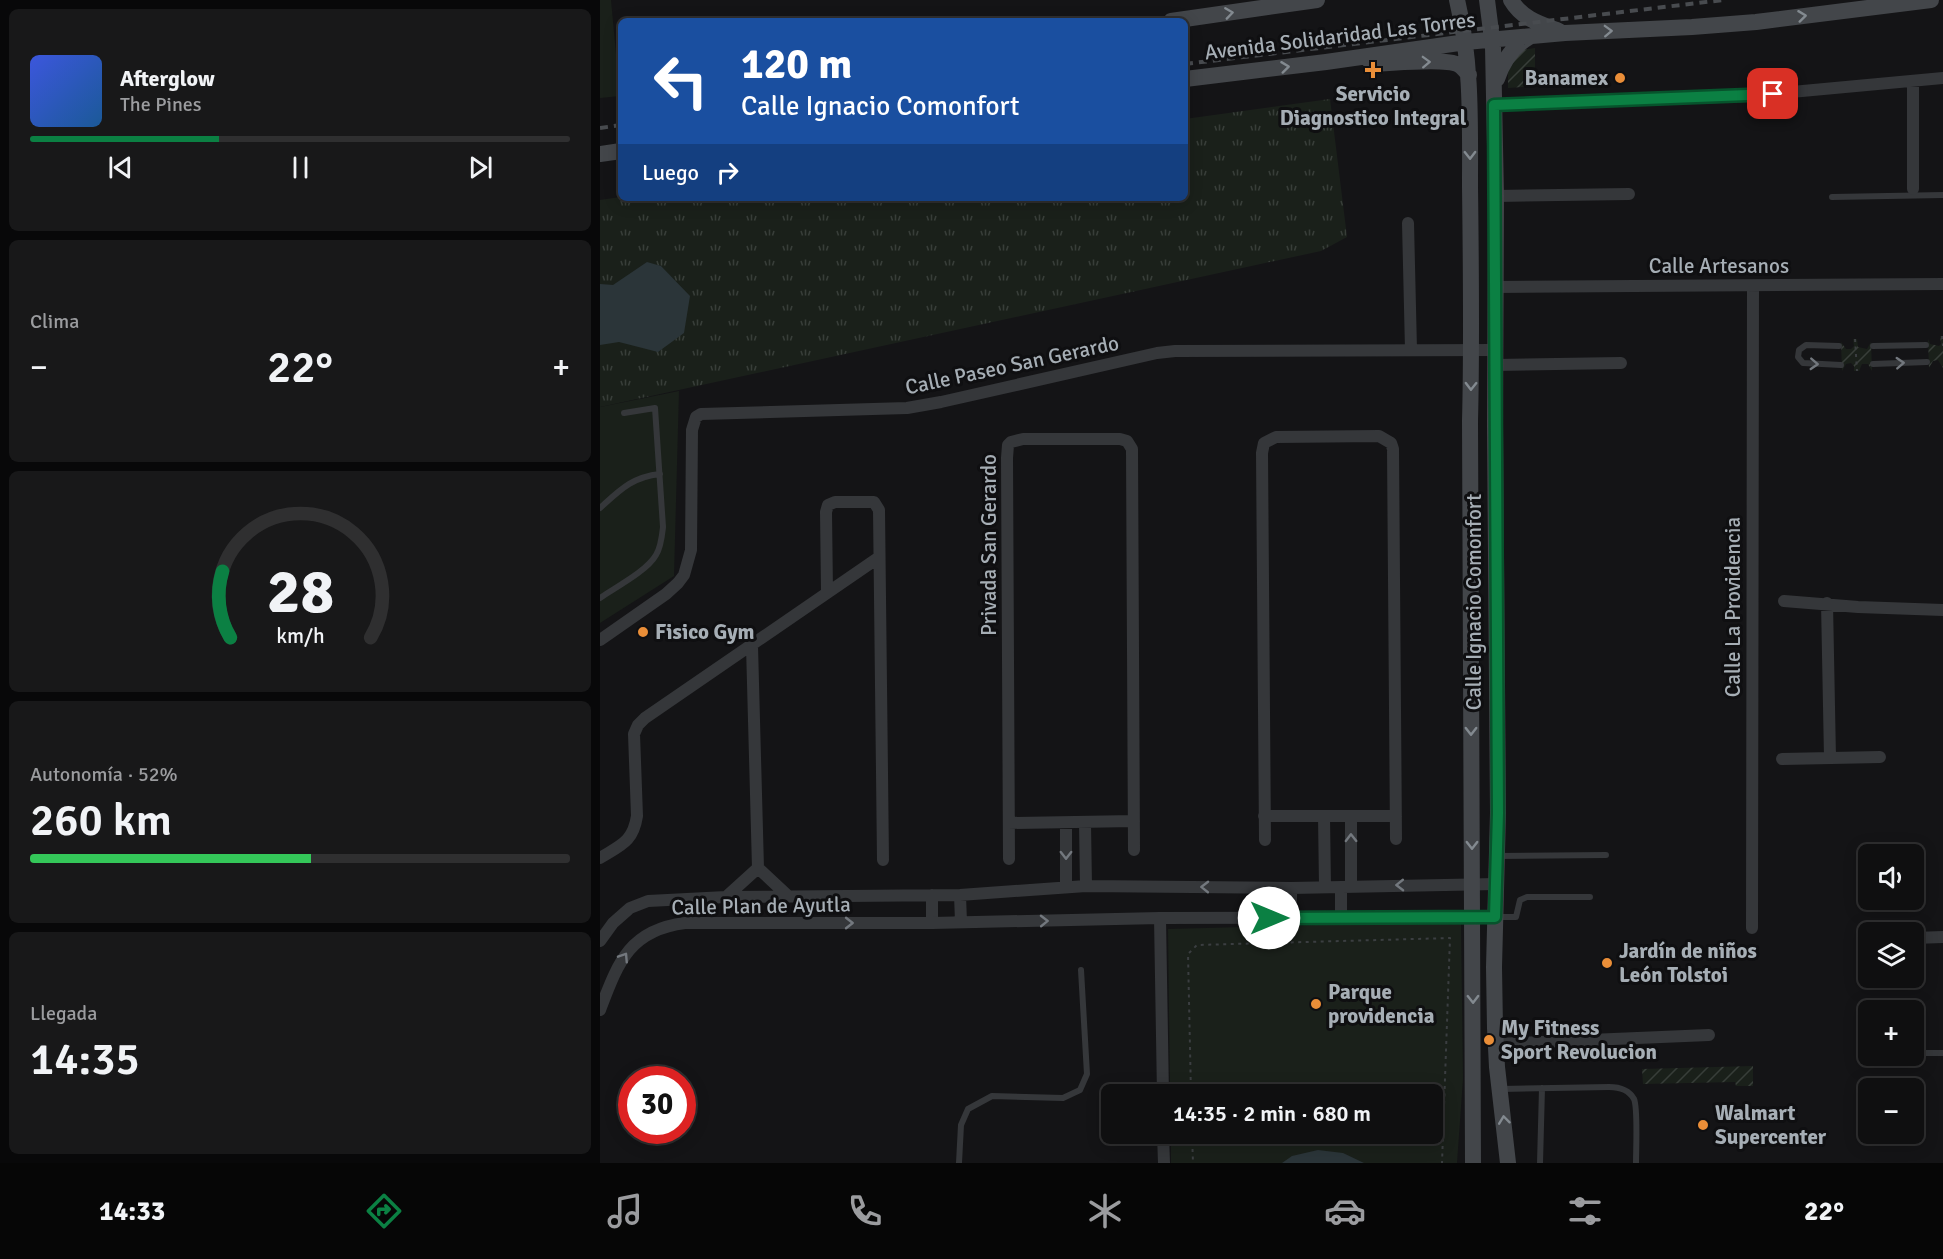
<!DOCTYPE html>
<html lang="es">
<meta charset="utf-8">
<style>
body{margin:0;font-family:Signika,sans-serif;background:#181819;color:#f1f3f6;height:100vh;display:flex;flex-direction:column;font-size:22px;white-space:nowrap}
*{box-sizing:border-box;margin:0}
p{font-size:20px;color:#9b9c9f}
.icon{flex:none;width:33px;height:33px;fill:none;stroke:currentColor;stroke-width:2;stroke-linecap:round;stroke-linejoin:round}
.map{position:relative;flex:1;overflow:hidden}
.drawer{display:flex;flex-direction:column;gap:9px;padding:9px;background:#080809;width:600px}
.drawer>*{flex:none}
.hud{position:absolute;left:18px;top:18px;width:570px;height:183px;border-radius:9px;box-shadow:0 3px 15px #0003,0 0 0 2px #2f2f30;background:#1a4fa0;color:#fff;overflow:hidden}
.buttons{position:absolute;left:1258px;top:844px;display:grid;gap:12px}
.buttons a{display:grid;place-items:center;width:66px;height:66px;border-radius:9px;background:#0f0f10;box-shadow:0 3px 15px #0003,0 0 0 2px #2f2f30;font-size:30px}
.speed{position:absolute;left:18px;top:1066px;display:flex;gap:12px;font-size:30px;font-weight:700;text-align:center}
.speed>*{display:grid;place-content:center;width:78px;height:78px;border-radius:50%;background:#0f0f10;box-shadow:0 3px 15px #0003,0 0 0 2px #2f2f30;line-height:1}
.speed .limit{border:9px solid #d22;background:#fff;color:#111}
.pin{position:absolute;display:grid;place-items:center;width:51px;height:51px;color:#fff;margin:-26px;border-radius:12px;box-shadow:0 3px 9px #0006}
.me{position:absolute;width:66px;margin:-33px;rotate:90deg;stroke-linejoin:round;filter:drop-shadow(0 0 4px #0008)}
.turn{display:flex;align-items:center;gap:21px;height:126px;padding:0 24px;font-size:27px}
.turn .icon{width:78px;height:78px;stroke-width:2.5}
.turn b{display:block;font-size:42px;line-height:51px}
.then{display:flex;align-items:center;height:57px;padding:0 24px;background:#0003;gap:12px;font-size:22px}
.big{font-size:45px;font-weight:600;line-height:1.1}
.drawer .widget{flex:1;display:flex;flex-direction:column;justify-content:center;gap:9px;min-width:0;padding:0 21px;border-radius:9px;background:#181819}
.drawer .dial{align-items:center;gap:0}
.dial svg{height:156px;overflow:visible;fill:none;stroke:#2f2f30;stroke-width:7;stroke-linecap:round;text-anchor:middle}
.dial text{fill:#f1f3f6;stroke:none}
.song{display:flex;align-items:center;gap:18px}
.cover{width:72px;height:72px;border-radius:9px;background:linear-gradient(135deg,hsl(230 70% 55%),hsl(210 70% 35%))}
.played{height:6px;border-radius:3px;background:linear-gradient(90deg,#0b8043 35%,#2f2f30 35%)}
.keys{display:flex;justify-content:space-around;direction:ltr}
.heat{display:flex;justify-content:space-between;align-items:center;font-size:33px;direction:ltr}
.charge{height:9px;border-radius:4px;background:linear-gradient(90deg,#34c759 52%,#2f2f30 0)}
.trip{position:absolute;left:501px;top:1084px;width:342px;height:60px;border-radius:9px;background:#0f0f10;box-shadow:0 3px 15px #0003,0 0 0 2px #2f2f30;font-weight:600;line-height:60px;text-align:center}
.menu{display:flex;height:96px;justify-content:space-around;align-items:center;background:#060606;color:#9b9c9f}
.menu .icon{width:42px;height:42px}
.menu .current{color:#0b8043}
.menu b{font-size:27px;color:#f1f3f6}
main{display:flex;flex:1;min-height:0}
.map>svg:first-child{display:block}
.grass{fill:url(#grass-tufts)}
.garden{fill:url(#garden-furrows)}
.pitch{fill:#1a201a}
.water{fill:#2b3539}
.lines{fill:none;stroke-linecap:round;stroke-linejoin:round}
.path{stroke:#3b3e41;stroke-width:2;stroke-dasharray:3 4.5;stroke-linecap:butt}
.service{stroke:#35373a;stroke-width:6}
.minor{stroke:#35373a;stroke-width:12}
.secondary{stroke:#43464a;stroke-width:16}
.rail{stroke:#484b4f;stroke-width:4;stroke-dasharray:8 6;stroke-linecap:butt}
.path-bridge{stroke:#3b3e41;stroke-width:2;stroke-dasharray:3 4.5;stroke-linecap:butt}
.oneway{stroke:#838a90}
.oneway2{stroke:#73787e}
.route-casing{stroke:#07532c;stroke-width:15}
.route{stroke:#0b8043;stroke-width:10}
.poi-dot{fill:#ea8e38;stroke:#0f0f11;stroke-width:2}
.labels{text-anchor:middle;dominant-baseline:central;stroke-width:6;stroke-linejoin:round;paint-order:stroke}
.street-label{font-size:21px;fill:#a6aeb5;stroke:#0f0f11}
.poi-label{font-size:21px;font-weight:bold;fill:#a6aeb5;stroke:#0f0f11;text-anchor:start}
</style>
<main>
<section class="drawer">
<div class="widget">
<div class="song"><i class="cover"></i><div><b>Afterglow</b><p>The Pines</p></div></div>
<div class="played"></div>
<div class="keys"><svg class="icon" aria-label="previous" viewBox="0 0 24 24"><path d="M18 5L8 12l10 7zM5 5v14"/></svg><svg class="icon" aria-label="pause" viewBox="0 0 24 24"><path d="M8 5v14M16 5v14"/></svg><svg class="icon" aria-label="next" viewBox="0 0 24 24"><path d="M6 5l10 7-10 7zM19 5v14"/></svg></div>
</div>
<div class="widget"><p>Clima</p>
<div class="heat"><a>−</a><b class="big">22°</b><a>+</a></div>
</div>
<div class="widget dial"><svg viewBox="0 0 100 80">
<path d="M14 69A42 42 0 1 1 86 69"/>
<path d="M14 69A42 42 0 0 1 10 35" stroke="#0b8043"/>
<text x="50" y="56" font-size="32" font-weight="700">28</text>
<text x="50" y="72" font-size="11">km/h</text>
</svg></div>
<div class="widget"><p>Autonomía · 52%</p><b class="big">260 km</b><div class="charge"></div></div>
<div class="widget"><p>Llegada</p><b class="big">14:35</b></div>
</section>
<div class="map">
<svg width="1343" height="1163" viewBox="0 0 1343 1163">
<defs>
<pattern id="grass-tufts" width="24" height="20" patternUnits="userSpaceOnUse" patternTransform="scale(1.5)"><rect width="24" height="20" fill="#1a201a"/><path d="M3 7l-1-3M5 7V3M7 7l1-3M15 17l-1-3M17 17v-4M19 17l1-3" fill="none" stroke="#383e39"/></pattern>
<pattern id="garden-furrows" width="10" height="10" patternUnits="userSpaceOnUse" patternTransform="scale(1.5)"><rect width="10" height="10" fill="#1a201a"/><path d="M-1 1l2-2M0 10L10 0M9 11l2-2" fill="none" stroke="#383e39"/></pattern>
</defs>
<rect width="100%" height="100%" fill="#141416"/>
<!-- grass -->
<path class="grass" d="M 730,99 L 747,237 L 721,251 L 0,407 L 0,200 L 21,197 L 585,198 L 585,119 Z"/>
<!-- garden -->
<path class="garden" d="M 935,48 L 935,86 L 908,88 L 908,64 L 917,51 Z
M 1340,336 L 1343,336 L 1343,368 L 1338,360 L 1333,361 L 1329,368 L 1328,339 L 1330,344 L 1339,346 L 1341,344 Z
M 1253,339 L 1257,339 L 1258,347 L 1267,349 L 1271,342 L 1272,371 L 1268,364 L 1262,364 L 1259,371 L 1254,371 L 1254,366 L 1251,363 L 1246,364 L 1242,371 L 1241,342 L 1246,349 L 1251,349 L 1254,346 Z
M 1153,1066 L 1153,1086 L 1136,1086 L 1135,1082 L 1043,1084 L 1042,1069 Z"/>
<!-- pitch -->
<path class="pitch" d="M 0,0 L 11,0 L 20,96 L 0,98 Z
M 79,391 L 74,576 L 0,623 L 0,407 Z
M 861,921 L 863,1079 L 857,1163 L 571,1163 L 571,1134 L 832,1134 L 832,1095 L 570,1095 L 568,929 Z"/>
<!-- water -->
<path class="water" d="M 47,262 L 61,266 L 90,296 L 84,333 L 58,352 L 19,342 L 0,345 L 0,284 L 13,285 Z
M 718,1150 L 743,1153 L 764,1163 L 682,1163 L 692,1156 Z"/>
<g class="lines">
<!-- path -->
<path class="path" d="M 591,1095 L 588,954 L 597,945 L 850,938 L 842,1163
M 832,1106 L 844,1106
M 592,1134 L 593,1163"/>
<!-- service -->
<path class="service" d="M 1232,197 L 1343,195
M 1239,346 L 1206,345 L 1199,350 L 1198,357 L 1203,363 L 1241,365
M 1273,346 L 1326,345
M 1273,364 L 1327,362
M 0,508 C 20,490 32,477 60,474
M 0,598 C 16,587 47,571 56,555 C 61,547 62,536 63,527 L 55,408 L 24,413
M 897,856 L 1006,855
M 896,917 L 916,917 L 920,900 L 927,897 L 990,897
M 1323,1053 L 1343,1053
M 901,1089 L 1009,1087 C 1019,1087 1029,1090 1034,1099 C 1038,1108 1036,1150 1036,1163
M 359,1163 L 361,1125 L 368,1109 L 392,1096 L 463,1098 L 480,1090 L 487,1074 L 481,970
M 940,1163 L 942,1088"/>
<!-- minor -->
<path class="minor" d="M 1313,81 L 1313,189
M 894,105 L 1149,96 L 1343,78
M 896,196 L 1029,194
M 808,223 L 811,350
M 895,287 L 1343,284
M 895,365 L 1021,363
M 227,592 L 226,512 L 228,505 L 235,502 L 274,502 L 279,510 L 283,860
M 1184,601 L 1258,607 L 1343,610
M 1227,603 L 1230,758
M 0,640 L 66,594 L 78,583 L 84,575 L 91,550 L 92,430 L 96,417 L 101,414 L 307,408 L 341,402 L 557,353 L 575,351 L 895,350
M 152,646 L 158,868 L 188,896
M 1182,759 L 1280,757
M 664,816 L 796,816
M 724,816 L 725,887
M 751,816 L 751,886
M 409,823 L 534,821
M 485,823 L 486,886
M 665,840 L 662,453 L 664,443 L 676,437 L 779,436 L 791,443 L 793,449 L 796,839
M 0,858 C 21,845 33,842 37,816 L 34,734 L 38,725 L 45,718 L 278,558
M 409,859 L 407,458 L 408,445 L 411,442 L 423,439 L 520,439 L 527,441 L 532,449 L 534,850
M 466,887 L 466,823
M 332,895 L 332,923
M 360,895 L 361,922
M 126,897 L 158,868
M 741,917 L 741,887
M 560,918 L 563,1095
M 691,918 L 691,888
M 1152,928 L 1153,286
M 1314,938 L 1343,937
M 0,941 L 13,923 L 30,908 L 48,901 L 126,897 L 360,895 L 486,886 L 691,888 L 896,884
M 0,1010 C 18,963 29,930 85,923 L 332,923 L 560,918 L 895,917
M 896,1044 L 1109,1035
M 563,1134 L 564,1163"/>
<!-- secondary -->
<path class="secondary" d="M 857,0 C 872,62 870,124 870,187 C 871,265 872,343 870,421 L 873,1163
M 887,0 L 893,47 L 896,196 L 895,426 L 898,813 L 894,967 L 895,1028 L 897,1067 L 908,1163
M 911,0 C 922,19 940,24 959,31
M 571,21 L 717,0
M 771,64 C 790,64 844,57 859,65 C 863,67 866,72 869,75
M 585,79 L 726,62 L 866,42 L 965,33 L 1092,27 L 1156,22 L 1331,0
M 897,79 C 903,61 912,47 929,37
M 0,154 L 21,151"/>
<!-- rail -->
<path class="rail" d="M 585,64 L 1123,0
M 0,128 L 21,125"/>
<!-- path-bridge -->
<path class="path-bridge" d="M 1342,336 L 1343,346
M 1255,339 L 1257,371"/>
</g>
<!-- one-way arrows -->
<defs><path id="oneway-chevron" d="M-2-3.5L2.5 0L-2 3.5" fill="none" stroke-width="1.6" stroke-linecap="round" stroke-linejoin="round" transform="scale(1.5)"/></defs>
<g class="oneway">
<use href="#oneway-chevron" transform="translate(629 13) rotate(-8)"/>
<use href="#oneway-chevron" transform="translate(1202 16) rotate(-7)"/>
<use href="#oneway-chevron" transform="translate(1008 31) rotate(-2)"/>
<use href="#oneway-chevron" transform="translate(826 62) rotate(-2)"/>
<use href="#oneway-chevron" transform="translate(685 67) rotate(-7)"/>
<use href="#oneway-chevron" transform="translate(870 155) rotate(89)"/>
<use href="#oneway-chevron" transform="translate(871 386) rotate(91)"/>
<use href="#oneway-chevron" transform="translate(871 731) rotate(90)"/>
<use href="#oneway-chevron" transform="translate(872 845) rotate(90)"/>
<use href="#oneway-chevron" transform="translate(873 999) rotate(89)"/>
<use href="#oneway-chevron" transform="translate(904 1120) rotate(-97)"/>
</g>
<g class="oneway2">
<use href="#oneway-chevron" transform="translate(1300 363) rotate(-3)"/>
<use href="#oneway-chevron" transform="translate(1214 364) rotate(3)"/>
<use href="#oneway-chevron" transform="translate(751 838) rotate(-91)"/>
<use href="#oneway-chevron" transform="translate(466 855) rotate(90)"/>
<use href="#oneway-chevron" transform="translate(800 885) rotate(179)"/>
<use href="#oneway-chevron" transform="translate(605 887) rotate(-179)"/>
<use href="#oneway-chevron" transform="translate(444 921) rotate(-1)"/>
<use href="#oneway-chevron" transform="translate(249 923)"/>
<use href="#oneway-chevron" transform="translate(24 957) rotate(-57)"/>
</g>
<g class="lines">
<defs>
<path id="route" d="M 669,918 L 895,917 L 898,813 L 894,105 L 1173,94"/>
</defs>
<!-- route casing -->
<use href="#route" class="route-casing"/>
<!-- route -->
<use href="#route" class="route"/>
</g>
<!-- markers -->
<g class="poi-dot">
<path d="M770 61h6v6h6v6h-6v6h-6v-6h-6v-6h6z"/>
<circle cx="1020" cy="78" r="6"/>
<circle cx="43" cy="632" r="6"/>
<circle cx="1007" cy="963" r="6"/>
<circle cx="716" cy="1004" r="6"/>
<circle cx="889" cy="1040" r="6"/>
<circle cx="1103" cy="1125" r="6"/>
</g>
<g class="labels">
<!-- street labels -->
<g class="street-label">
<text transform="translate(740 36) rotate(-7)">Avenida Solidaridad Las Torres</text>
<text x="1119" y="266">Calle Artesanos</text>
<text transform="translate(412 365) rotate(-12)">Calle Paseo San Gerardo</text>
<text transform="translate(389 545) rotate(-90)">Privada San Gerardo</text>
<text transform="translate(874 602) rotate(-90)">Calle Ignacio Comonfort</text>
<text transform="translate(1133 607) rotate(-90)">Calle La Providencia</text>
<text transform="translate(161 906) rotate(-1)">Calle Plan de Ayutla</text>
</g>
<!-- poi labels -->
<g class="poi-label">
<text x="1008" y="78" text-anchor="end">Banamex</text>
<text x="773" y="94" text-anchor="middle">Servicio<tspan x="773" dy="24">Diagnostico Integral</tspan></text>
<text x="55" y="632">Fisico Gym</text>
<text x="1019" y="951">Jardín de niños<tspan x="1019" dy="24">León Tolstoi</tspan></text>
<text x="728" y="992">Parque<tspan x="728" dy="24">providencia</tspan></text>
<text x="901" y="1028">My Fitness<tspan x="901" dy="24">Sport Revolucion</tspan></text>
<text x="1115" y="1113">Walmart<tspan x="1115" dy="24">Supercenter</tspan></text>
</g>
</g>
</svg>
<div class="buttons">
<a><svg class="icon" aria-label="sound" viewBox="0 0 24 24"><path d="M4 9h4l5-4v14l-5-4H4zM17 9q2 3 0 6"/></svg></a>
<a><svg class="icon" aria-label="layers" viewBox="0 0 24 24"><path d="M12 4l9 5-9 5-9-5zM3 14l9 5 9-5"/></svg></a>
<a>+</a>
<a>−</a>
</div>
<div class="speed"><div class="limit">30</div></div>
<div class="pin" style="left:1173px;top:94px;background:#d93025"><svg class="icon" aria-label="arrive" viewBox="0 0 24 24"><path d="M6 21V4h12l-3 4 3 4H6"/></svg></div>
<svg class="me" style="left:669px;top:918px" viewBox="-20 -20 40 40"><circle r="19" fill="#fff"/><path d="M0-13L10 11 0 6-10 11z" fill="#0b8043"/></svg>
<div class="trip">14:35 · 2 min · 680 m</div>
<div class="hud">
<div class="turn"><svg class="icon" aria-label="left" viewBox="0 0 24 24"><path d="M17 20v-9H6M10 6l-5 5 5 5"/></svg><div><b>120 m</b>Calle Ignacio Comonfort</div></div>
<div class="then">Luego<svg class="icon" aria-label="right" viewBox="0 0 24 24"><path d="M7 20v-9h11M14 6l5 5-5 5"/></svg></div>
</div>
</div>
</main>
<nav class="menu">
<b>14:33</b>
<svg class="icon current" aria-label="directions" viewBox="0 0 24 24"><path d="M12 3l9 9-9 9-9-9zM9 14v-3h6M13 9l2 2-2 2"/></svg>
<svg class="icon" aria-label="music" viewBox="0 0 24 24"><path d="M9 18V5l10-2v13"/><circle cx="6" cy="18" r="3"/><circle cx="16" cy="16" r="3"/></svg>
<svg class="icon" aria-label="phone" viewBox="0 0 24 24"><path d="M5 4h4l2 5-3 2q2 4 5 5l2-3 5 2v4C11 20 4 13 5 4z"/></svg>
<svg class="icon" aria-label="climate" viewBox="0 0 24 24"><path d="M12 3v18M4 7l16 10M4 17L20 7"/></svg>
<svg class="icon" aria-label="car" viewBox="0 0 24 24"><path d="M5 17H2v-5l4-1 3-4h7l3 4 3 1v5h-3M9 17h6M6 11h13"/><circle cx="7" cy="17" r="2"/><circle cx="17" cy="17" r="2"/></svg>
<svg class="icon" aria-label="filters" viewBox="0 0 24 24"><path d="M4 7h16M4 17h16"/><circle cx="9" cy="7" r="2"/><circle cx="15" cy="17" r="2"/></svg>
<b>22°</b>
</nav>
